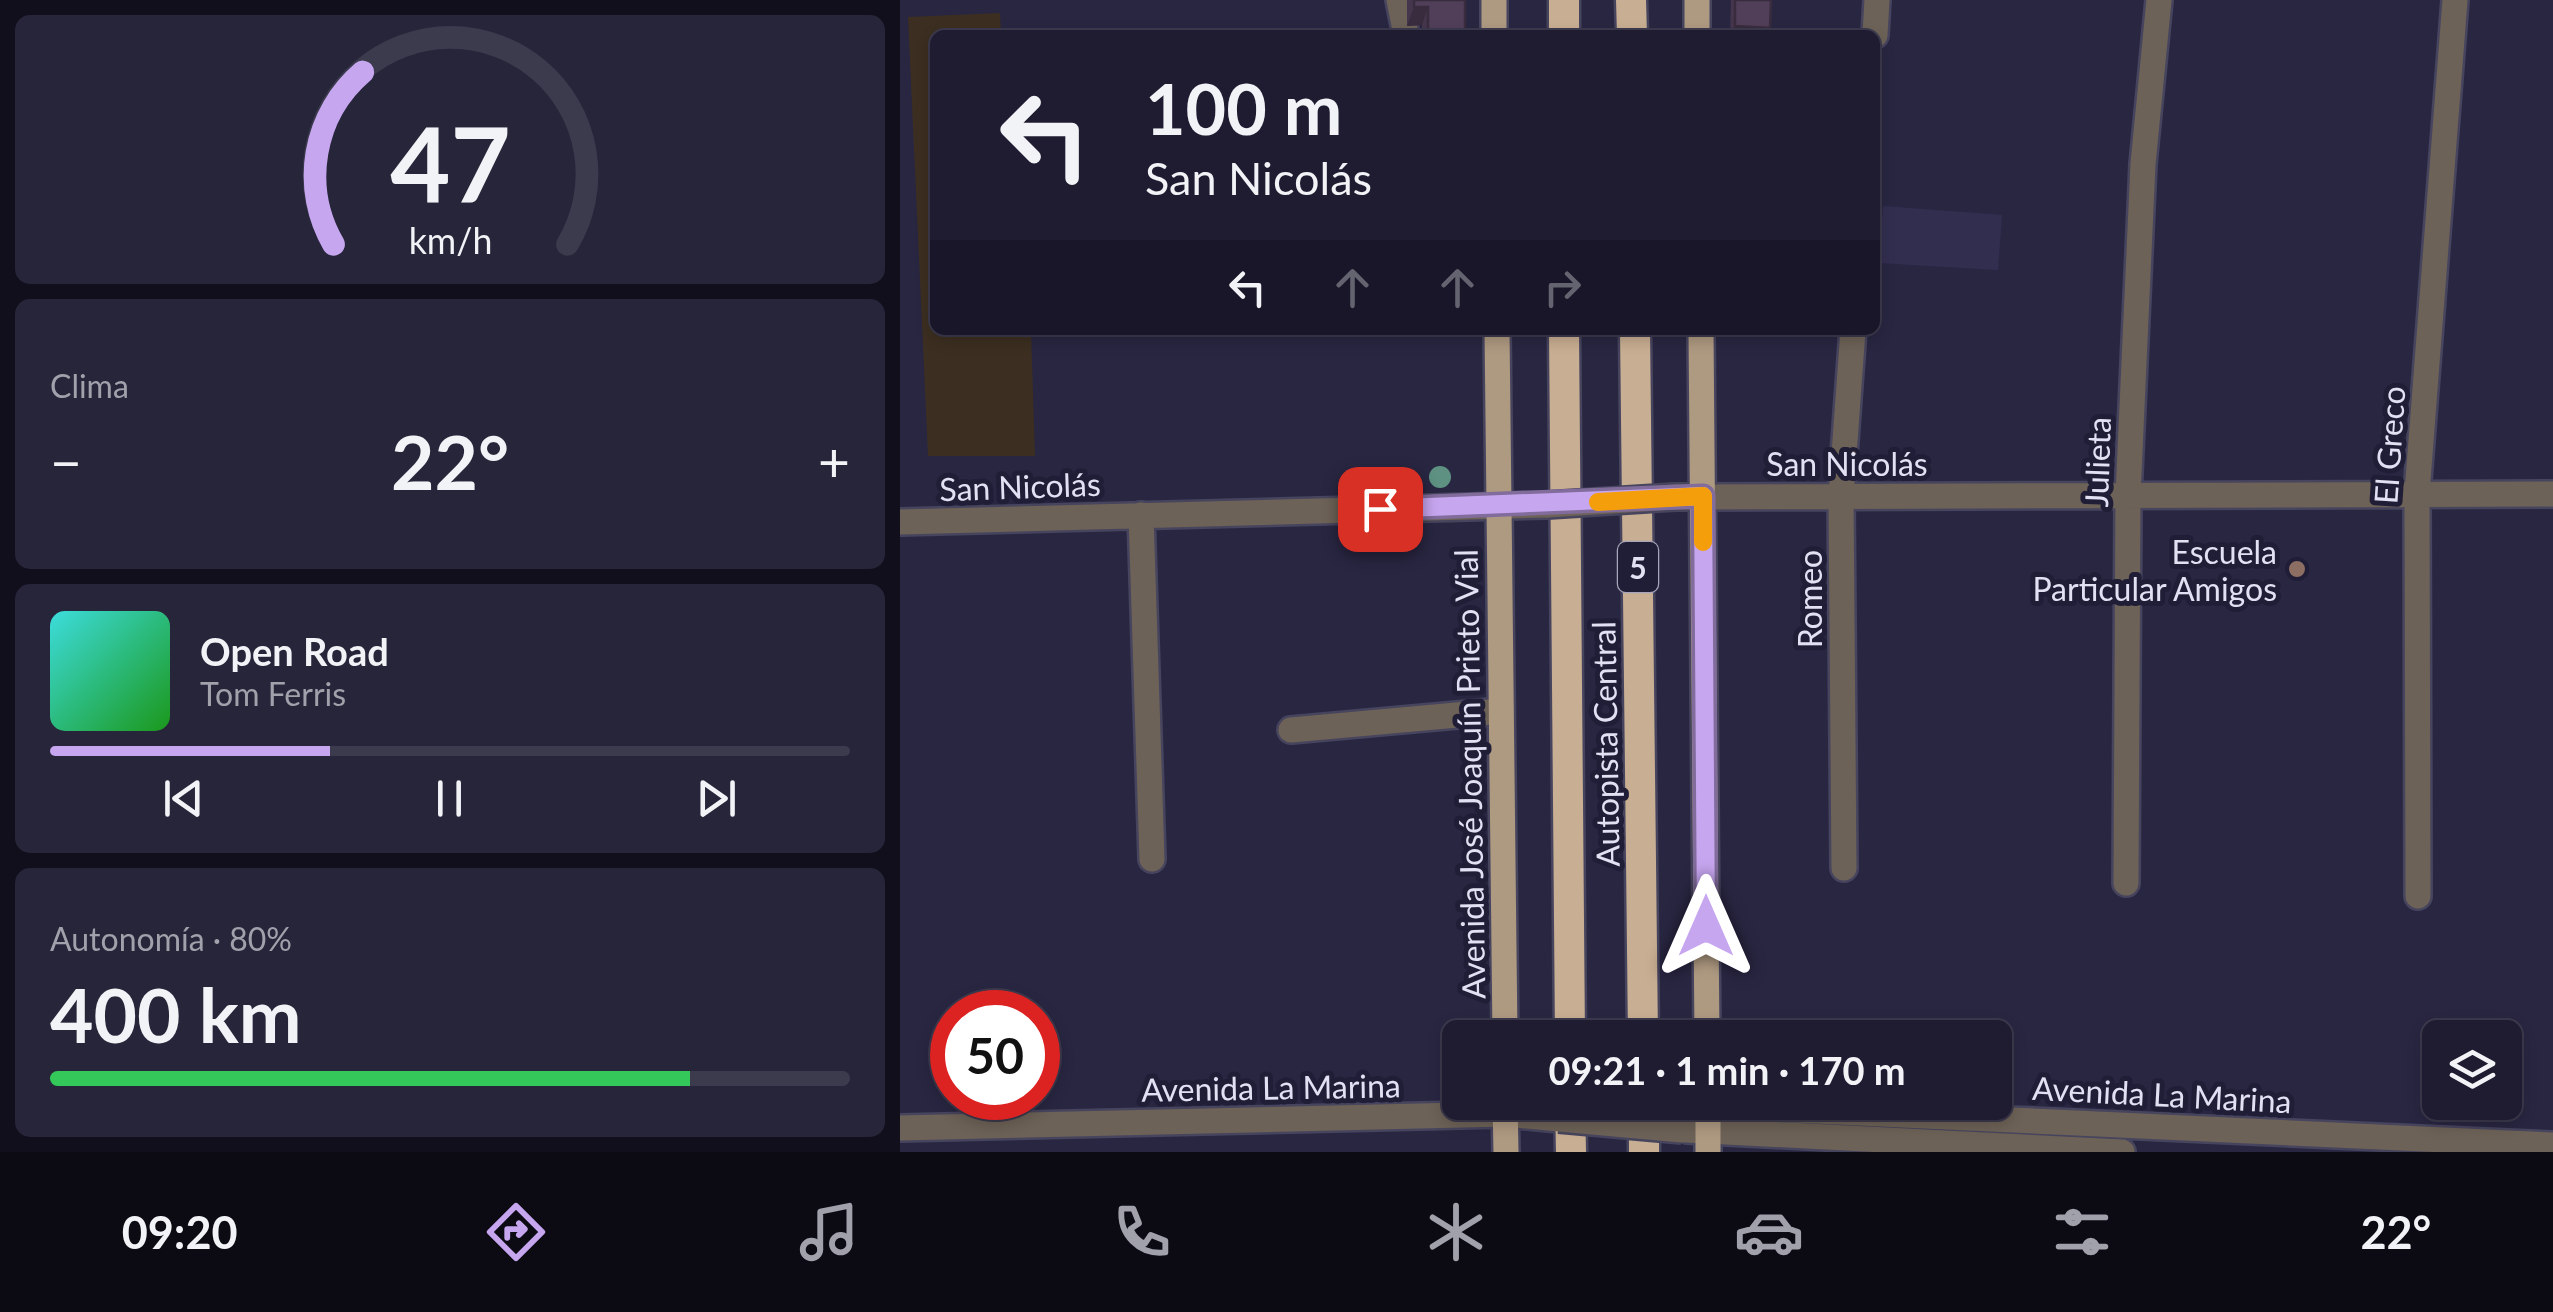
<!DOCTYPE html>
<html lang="es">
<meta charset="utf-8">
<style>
body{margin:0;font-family:Lato,sans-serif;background:#27253a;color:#f1f3f6;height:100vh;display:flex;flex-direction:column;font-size:38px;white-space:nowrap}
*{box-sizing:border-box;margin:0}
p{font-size:32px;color:#a1a1ac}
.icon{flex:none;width:55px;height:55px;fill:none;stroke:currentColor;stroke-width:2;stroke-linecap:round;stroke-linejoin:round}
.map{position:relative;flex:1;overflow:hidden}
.drawer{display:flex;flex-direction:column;gap:15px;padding:15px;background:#110f1c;width:900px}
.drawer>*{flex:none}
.hud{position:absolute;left:30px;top:30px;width:950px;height:305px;border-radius:15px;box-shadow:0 5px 15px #0003,0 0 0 2px #3c3a4d;background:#1f1c32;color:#f1f3f6;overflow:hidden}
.controls{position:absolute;left:1522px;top:1020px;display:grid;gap:20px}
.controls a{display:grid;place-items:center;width:100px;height:100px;border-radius:15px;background:#1f1c32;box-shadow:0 5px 15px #0003,0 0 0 2px #3c3a4d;font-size:50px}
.speed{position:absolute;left:30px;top:990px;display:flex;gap:20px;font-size:50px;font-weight:700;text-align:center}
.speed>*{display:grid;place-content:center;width:130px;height:130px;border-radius:50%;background:#1f1c32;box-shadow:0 5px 15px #0003,0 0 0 2px #3c3a4d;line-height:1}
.speed .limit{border:15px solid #d22;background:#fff;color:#111}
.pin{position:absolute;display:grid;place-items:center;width:85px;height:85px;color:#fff;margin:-42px;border-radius:20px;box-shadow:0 5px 15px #0006}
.me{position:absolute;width:110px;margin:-55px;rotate:0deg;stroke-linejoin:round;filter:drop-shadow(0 0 8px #0008)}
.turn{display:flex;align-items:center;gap:35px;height:210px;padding:0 50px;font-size:45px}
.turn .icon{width:130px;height:130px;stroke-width:2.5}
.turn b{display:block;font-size:70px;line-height:85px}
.lanes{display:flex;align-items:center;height:95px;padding:0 50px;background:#0003;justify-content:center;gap:50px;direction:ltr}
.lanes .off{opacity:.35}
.big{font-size:75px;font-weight:700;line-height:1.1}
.drawer .card{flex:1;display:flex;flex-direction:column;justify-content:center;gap:15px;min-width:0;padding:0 35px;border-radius:15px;background:#27253a}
.drawer .dial{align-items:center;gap:0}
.dial svg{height:260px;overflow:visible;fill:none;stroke:#3c3a4d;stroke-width:7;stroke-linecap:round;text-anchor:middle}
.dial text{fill:#f1f3f6;stroke:none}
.song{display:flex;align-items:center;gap:30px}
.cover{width:120px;height:120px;border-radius:15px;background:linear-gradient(135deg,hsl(180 70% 55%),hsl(120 70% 35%))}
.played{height:10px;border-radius:5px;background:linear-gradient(90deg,#c7a6f0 35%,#3c3a4d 35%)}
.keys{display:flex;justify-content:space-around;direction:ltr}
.heat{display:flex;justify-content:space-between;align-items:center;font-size:55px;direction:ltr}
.charge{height:15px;border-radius:8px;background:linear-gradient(90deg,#34c759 80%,#3c3a4d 0)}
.trip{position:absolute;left:542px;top:1020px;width:570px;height:100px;border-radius:15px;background:#1f1c32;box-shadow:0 5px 15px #0003,0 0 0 2px #3c3a4d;font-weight:700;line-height:100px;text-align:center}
.dock{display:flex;height:160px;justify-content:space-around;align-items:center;background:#0c0b14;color:#a1a1ac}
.dock .icon{width:70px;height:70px}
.dock .selected{color:#c7a6f0}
.dock b{font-size:45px;color:#f1f3f6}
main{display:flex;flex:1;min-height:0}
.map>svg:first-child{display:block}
.built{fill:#322e50}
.education{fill:#3c2f21}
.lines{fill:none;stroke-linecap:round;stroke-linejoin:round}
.minor-casing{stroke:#47445e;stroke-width:30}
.major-casing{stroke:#47445e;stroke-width:30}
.highway-casing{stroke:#47445e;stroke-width:35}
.minor{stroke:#6d6257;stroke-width:25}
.major{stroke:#ae9981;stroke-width:25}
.highway{stroke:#c8ae92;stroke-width:30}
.minor-bridge-casing{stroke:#47445e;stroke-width:30;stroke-linecap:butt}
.minor-bridge{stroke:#6d6257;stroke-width:25}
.tree{fill:#5e9182}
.wall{fill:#46364d}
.shaded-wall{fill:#392c3e}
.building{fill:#513f59;stroke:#392c3e;stroke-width:2.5}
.route-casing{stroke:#816c9c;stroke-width:25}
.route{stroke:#c7a6f0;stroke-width:18}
.slow{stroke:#f59e0b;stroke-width:18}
.education-dot{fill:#8d6e63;stroke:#201d37;stroke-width:4}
.labels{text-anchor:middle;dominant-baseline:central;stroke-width:10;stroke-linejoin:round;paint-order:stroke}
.shield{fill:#201d37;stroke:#a8a6bb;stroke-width:2.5}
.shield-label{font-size:30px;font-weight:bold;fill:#e2e1f3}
.street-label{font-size:32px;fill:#e2e1f3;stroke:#201d37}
.poi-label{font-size:32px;fill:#e2e1f3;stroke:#201d37;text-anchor:end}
</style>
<main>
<section class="drawer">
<div class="card dial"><svg viewBox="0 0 100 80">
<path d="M14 69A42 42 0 1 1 86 69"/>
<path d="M14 69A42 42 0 0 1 23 16" stroke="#c7a6f0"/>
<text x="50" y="56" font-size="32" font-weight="700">47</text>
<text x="50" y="72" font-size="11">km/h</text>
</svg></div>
<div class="card"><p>Clima</p>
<div class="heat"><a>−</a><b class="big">22°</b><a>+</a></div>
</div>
<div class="card">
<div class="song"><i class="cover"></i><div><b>Open Road</b><p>Tom Ferris</p></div></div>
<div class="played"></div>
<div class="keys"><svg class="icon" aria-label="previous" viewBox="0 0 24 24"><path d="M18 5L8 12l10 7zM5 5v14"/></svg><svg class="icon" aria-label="pause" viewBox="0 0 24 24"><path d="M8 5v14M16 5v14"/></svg><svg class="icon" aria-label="next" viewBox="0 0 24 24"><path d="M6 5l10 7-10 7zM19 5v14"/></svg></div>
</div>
<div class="card"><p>Autonomía · 80%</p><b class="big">400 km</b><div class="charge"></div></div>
</section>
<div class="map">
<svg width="1653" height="1152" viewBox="0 0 1653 1152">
<rect width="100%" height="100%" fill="#292642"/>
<!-- built -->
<path class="built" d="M 983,206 L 1102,215 L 1098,270 L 979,263 Z"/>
<!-- education -->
<path class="education" d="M 100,13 L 101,35 L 35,35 L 35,330 L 131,330 L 135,456 L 28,456 L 8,17 Z"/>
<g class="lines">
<defs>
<path id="minor" d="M 499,0 L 506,35
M 975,35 L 977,0
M 775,497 L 1653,494
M 241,515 L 252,859
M 0,522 L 647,505
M 391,730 L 601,711
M 944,868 L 941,496 L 953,330
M 1226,883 L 1228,495 L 1243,164 L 1259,0
M 1518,896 L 1517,493 L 1555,0
M 808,1106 L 1653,1145
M 0,1128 L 605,1114 L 659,1119
M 787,1130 L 1222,1152"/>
<path id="major" d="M 594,0 L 594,35
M 797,0 L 797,35
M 597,330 L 605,1038
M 801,330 L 807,1038
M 605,1102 L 606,1152
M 808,1102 L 808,1152"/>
<path id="highway" d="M 731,0 L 732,35
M 664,35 L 664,0
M 664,330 L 670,1038
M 735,330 L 743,1038
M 670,1102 L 671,1152
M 744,1102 L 744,1152"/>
</defs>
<!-- minor casing -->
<use href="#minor" class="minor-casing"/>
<!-- major casing -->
<use href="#major" class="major-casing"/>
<!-- highway casing -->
<use href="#highway" class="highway-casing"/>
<!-- minor -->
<use href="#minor" class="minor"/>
<!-- major -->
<use href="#major" class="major"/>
<!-- highway -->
<use href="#highway" class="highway"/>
<defs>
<path id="minor-bridge" d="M 647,505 L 775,497
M 659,1119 L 782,1130"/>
</defs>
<!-- minor-bridge casing -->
<use href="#minor-bridge" class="minor-bridge-casing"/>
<!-- minor-bridge -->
<use href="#minor-bridge" class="minor-bridge"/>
</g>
<!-- trees -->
<circle class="tree" cx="540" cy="477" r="11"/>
<!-- wall -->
<path class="wall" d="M 507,0 L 565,0 L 565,35 L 522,35 L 522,25 L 507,26 Z
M 831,0 L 871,0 L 867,35 L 830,35 Z"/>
<!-- shaded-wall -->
<path class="shaded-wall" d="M 514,7 L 528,7 L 522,25 L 507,26 Z
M 835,26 L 870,28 L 867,35 L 832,35 Z"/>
<!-- building -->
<path class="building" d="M 514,0 L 565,0 L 565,35 L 528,35 L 528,7 L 514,7 Z
M 835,0 L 871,0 L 870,28 L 835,26 Z"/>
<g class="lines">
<defs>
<path id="route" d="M 480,509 L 803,496 L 806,926"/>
</defs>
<!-- route casing -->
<use href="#route" class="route-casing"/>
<!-- route -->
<use href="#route" class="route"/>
<!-- slow -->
<path class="slow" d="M 698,502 L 803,496 L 803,542"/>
</g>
<!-- markers -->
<circle class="education-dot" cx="1397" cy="569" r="10"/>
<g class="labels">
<!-- shield labels -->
<rect class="shield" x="718" y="542" width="40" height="50" rx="8"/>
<g class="shield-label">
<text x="738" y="567">5</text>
</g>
<!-- street labels -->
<g class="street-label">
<text transform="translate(1489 445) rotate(-86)">El Greco</text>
<text transform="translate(1197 462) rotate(-88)">Julieta</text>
<text x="947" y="463">San Nicolás</text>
<text transform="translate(120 486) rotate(-2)">San Nicolás</text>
<text transform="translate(909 599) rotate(-90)">Romeo</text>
<text transform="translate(705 744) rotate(-91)">Autopista Central</text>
<text transform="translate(569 774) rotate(-91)">Avenida José Joaquín Prieto Vial</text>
<text transform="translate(371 1087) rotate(-1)">Avenida La Marina</text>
<text transform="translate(1262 1094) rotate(3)">Avenida La Marina</text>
</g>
<!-- poi labels -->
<g class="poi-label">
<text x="1377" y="551">Escuela<tspan x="1377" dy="37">Particular Amigos</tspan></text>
</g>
</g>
</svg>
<div class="controls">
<a><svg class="icon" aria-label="layers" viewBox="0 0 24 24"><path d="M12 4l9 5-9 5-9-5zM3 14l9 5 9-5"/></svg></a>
</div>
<div class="speed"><div class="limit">50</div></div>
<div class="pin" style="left:480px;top:509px;background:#d93025"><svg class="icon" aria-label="arrive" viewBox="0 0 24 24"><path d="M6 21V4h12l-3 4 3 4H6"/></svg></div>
<svg class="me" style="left:806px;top:926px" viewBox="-20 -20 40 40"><path d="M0-17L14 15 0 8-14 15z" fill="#c7a6f0" stroke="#fff" stroke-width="4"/></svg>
<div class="trip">09:21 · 1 min · 170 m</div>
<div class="hud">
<div class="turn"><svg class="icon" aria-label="left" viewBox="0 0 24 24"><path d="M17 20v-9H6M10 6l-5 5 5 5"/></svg><div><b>100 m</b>San Nicolás</div></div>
<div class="lanes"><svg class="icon" aria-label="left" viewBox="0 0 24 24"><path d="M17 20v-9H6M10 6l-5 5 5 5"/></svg><svg class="icon off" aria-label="ahead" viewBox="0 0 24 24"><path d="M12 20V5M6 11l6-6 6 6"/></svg><svg class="icon off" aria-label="ahead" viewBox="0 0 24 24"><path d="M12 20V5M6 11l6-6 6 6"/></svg><svg class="icon off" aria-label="right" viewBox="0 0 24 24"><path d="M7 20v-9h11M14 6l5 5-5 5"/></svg></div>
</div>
</div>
</main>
<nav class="dock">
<b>09:20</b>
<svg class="icon selected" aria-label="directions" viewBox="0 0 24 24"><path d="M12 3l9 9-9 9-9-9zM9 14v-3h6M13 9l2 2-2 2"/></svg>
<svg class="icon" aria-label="music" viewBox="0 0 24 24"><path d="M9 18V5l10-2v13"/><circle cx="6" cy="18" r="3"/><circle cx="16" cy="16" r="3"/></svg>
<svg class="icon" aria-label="phone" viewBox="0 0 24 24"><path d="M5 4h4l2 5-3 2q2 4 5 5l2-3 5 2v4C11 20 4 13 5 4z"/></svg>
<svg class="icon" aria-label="climate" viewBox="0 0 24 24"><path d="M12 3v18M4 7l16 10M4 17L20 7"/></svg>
<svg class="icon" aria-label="car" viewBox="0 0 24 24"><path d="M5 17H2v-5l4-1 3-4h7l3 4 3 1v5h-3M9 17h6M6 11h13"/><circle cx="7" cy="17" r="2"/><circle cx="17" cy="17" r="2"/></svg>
<svg class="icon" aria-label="filters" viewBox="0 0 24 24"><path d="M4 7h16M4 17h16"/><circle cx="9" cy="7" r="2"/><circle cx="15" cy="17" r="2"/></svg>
<b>22°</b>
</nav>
